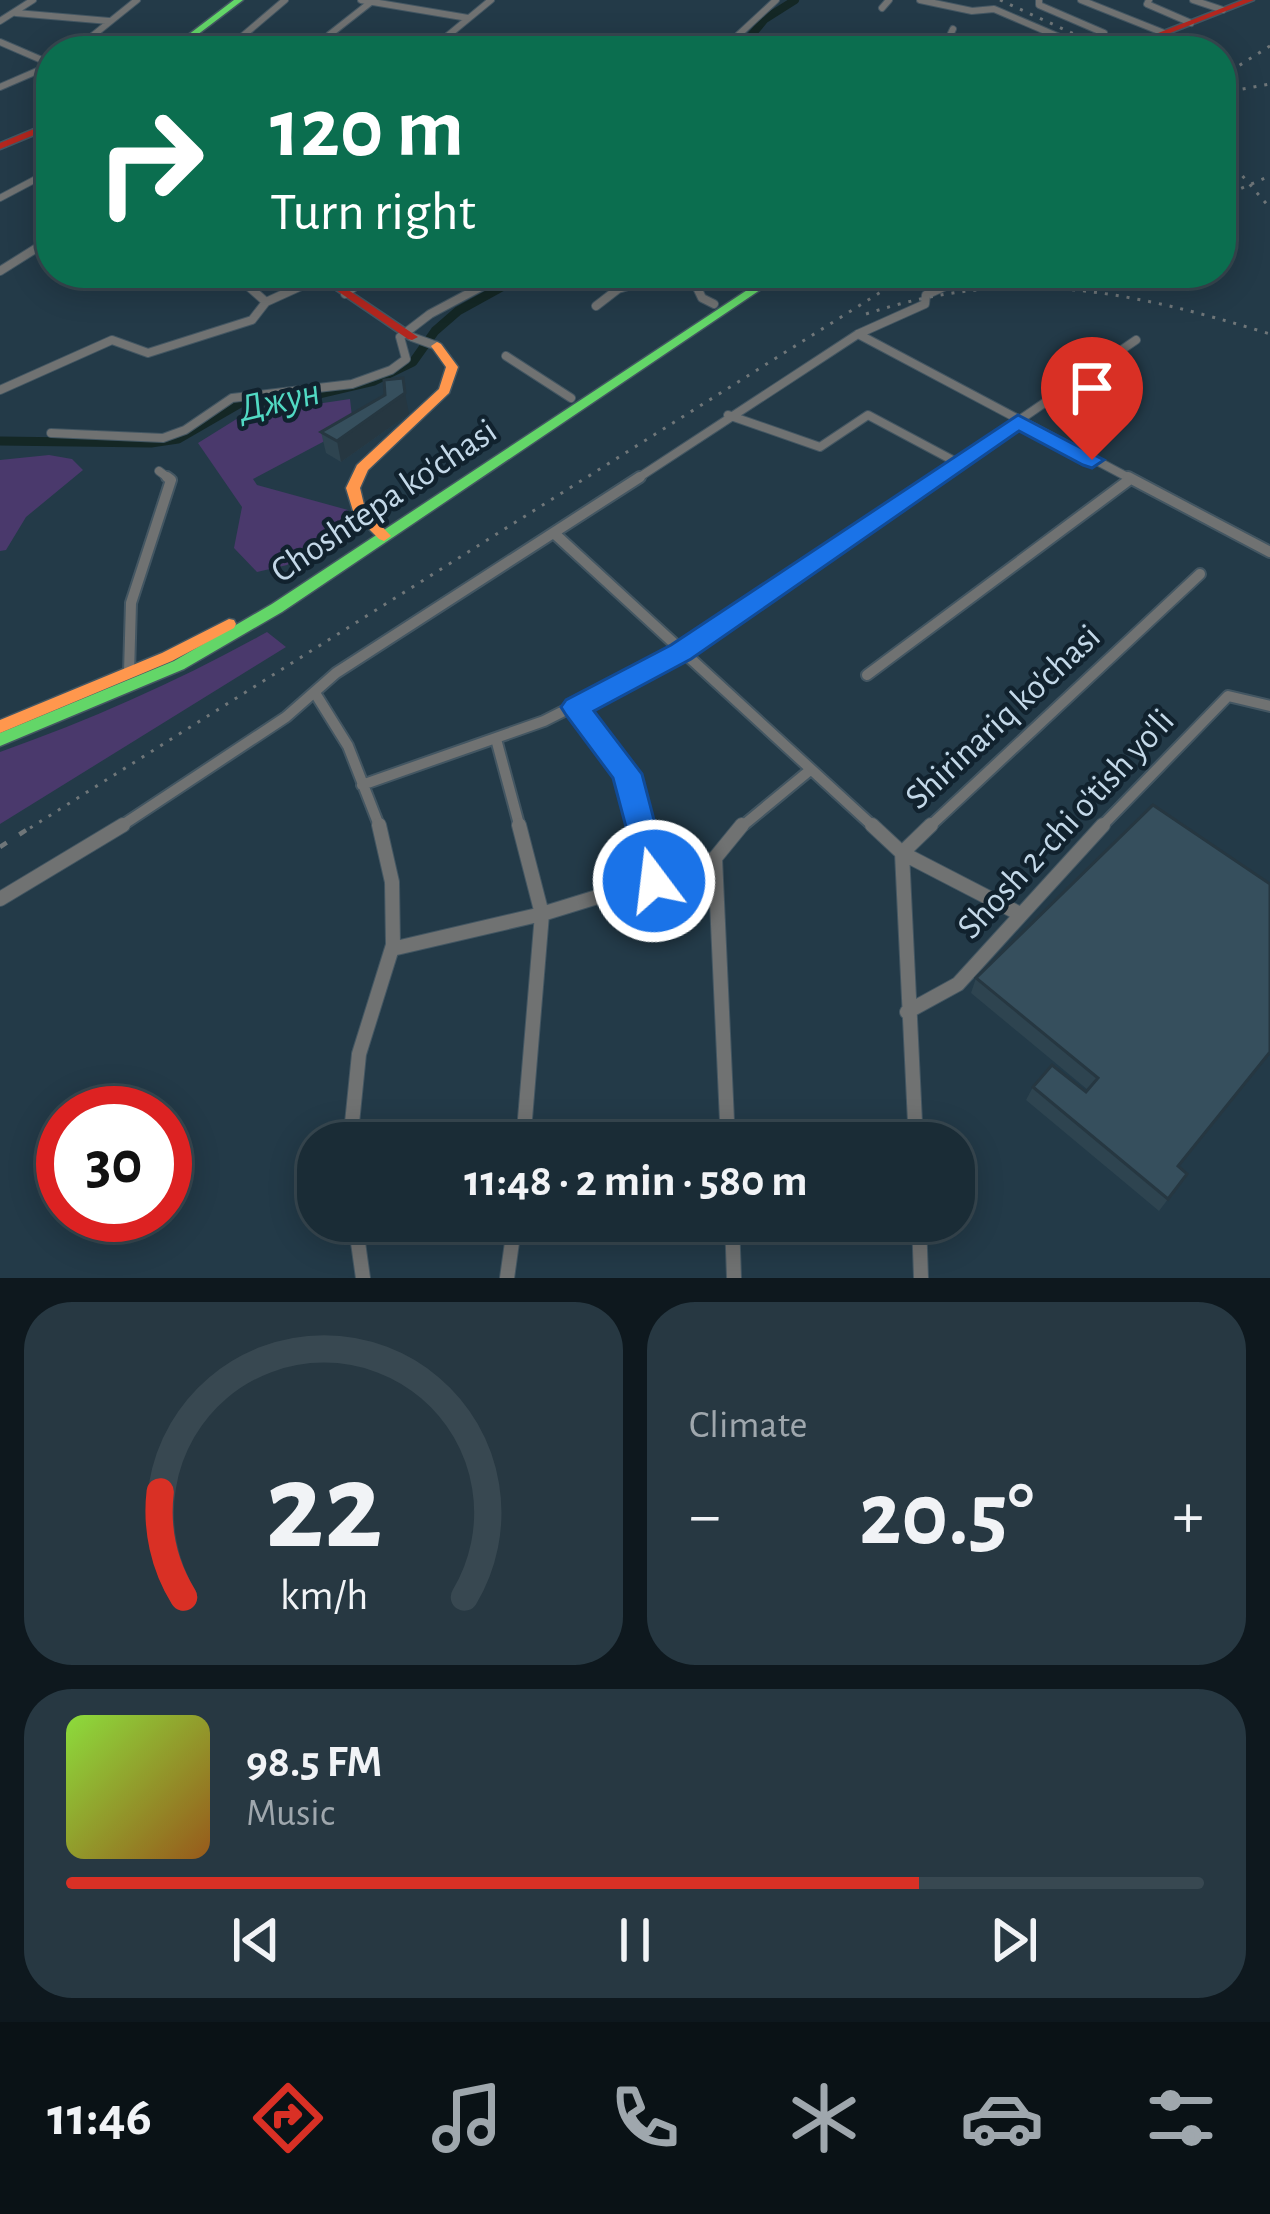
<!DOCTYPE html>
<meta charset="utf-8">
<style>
body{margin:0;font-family:"Alegreya Sans",sans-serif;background:#273842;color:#f1f3f6;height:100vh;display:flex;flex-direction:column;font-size:45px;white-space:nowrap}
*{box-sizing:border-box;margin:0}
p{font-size:39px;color:#9fa7ad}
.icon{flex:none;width:66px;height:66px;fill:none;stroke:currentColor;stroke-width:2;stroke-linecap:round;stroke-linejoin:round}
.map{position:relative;height:1278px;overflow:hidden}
.details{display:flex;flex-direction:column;gap:24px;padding:24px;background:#0e181e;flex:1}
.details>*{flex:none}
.hud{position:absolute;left:36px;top:36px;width:1200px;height:252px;border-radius:48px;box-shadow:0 6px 30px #0003,0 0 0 3px #384851;background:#0b6e4f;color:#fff;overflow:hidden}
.speed{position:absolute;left:36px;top:1086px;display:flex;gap:24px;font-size:60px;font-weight:700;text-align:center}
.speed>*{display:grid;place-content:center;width:156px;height:156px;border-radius:50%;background:#1a2c36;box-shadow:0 6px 30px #0003,0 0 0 3px #384851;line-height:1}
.speed .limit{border:18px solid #d22;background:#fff;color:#111}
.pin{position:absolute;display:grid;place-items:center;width:102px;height:102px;color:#fff;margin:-123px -51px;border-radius:50% 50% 50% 0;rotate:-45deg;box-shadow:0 0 12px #0007}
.pin .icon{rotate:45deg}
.me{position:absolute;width:132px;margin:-66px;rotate:345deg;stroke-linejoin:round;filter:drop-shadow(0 0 9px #0008)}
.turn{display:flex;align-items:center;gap:42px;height:252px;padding:0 36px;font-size:54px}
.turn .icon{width:156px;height:156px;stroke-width:2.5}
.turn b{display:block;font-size:84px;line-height:102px}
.big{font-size:90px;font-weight:600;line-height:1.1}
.details .widget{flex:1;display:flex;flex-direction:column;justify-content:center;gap:18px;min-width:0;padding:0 42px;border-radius:48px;background:#273842}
.details .dial{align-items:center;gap:0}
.dial svg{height:312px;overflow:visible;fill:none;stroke:#384851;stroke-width:7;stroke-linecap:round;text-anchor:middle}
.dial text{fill:#f1f3f6;stroke:none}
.song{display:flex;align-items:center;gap:36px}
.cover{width:144px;height:144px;border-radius:18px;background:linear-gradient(135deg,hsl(90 70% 55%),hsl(30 70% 35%))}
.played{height:12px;border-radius:6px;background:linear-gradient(90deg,#d93025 75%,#384851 75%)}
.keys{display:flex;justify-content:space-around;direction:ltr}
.heat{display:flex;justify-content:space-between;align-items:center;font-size:66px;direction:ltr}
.details .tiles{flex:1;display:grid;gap:24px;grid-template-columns:1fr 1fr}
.widget:last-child{grid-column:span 2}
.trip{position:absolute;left:297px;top:1122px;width:678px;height:120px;border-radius:48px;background:#1a2c36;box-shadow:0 6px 30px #0003,0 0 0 3px #384851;font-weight:600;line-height:120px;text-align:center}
.menu{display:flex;height:192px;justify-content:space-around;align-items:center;background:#0a1216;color:#9fa7ad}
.menu .icon{width:84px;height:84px}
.menu .active{color:#d93025}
.menu b{font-size:54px;color:#f1f3f6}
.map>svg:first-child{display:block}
.green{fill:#4a396c}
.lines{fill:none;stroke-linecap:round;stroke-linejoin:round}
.canal-far1{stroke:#142725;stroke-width:8}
.canal{stroke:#142725;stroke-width:9}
.street-far3-casing{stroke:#435662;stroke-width:8}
.street-far2-casing{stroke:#435662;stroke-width:10}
.street-far1-casing{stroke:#435662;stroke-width:14}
.street-casing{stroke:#435662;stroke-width:16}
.fast-casing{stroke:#435662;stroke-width:3}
.slow-casing{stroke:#435662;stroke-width:3}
.jam-casing{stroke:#435662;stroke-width:3}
.street-far3{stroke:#707272;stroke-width:6}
.street-far2{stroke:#707272;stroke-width:8}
.street-far1{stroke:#707272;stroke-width:10}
.street{stroke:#707272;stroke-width:14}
.fast{fill:#63d668;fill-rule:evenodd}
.slow{fill:#ff974d;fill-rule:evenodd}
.jam{fill:#b3261e;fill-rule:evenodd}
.rail-far1{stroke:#6f7679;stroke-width:3;stroke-dasharray:3 8;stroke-linecap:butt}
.rail{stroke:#6f7679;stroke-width:4.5;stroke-dasharray:8 15;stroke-linecap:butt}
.wall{fill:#2e4450}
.shaded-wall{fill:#263741}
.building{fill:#364f5d;stroke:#263741;stroke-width:3}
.route{fill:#1a73e8;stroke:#114b97;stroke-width:3}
.labels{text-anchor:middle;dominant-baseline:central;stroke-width:9;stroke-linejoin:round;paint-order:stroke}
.street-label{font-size:36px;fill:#c3d8e8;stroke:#11222e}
.water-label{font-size:39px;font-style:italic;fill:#51d9c3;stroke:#11222e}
</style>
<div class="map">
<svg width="1270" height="1278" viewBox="0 0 1270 1278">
<rect width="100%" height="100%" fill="#233a48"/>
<!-- green -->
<path class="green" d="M 350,399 L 353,426 L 253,479 L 257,485 L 348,510 L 345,527 L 287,565 L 257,572 L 234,548 L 242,507 L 198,443 L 243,415 Z
M 49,455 L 72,459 L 83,470 L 26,517 L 6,550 L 0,551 L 0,460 Z
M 267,632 L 286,647 L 0,824 L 0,752 C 93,719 181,680 267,632 Z"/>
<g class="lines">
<!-- canal-far1 -->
<path class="canal-far1" d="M 738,51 L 765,19 L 795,0"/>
<!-- canal -->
<path class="canal" d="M 0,441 L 151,443 L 178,439 L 242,402 L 293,400 L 374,381 L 413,362 L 435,331 L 458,311 L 527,273"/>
<defs>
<path id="street-far3" d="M 361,0 L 468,18
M 920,0 L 972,11 L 994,9 L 1092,51
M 1039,0 L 1039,5 L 1104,33
M 1081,0 L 1164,33
M 1149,0 L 1147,4 L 1191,23
M 1193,0 L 1223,10
M 882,8 L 889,0
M 16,13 L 109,21
M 0,21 L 33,0
M 329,35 L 371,2
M 891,38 L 957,51
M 0,42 L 51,64
M 945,46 L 953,29
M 81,51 L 91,37 L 137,0
M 225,51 L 285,0
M 429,51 L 491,0
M 518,51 L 531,43
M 721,51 L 776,0
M 0,87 L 51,65
M 0,198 L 51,171"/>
<path id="street-far2" d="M 0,271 L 51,239
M 197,273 L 211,281 L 240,279 L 266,302
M 690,273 L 702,298 L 714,304
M 1041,273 L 1100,279
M 607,280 L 625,286
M 345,294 L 373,273
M 596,306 L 618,289 L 671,273
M 858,334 L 1133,480
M 412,337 L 437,346
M 506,356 L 571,398
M 0,390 L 112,340 L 148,353 L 252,320 L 266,302 L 321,277
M 728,415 L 820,447 L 868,415 L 958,463
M 51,433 L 163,438 L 185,430 L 232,398 L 352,384 L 391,370 L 406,359 L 400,337 L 430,314 L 507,273
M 159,471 L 171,480
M 635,480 L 858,334 L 925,304 L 926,295 L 963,278 L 1017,273
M 932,480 L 1136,340"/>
<path id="street-far1" d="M 1128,477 L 1270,552
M 556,535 L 875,828
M 129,673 L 131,603 L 171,480 L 167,477
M 867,675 L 1129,480
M 315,693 L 348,746 L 380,828
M 576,708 L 627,774 L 641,828
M 496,739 L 520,828
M 362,785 L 544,721 L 681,652 L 937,477
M 118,828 L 286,717 L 336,673 L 640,477
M 740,828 L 809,771
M 928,828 L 1200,574
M 1100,828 L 1228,696 L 1270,706"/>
<path id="street" d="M 519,825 L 542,914 L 523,1143
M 640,825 L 654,881
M 872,825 L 902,853 L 1018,913
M 715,858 L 728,1143
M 0,899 L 123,825
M 392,949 L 542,914 L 701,865 L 715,858 L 742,825
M 907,1012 L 958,984 L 1103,825
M 350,1143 L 359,1054 L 393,945 L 392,882 L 379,825
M 916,1143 L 902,853 L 931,825
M 355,1221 L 363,1278
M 732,1221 L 734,1278
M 919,1221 L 921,1278
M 507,1278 L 515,1221"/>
<path id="fast" d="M 234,0 L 243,0 L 176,51 L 167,51 Z
M 773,273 L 785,273 L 282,612 L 184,669 L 0,746 L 0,733 L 174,661 L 272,604 Z"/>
<path id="slow" d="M 437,342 L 441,344 L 458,367 L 449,393 L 368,470 L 360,488 L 365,509 L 391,536 L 384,541 L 379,539 L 354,514 L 346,488 L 357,465 L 439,389 L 446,367 L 431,346 Z
M 229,619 L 234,620 L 236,624 L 234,628 L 172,661 L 0,733 L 0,720 L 162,653 Z"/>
<path id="jam" d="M 1243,0 L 1254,0 L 1124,51 L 1112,51 Z
M 51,122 L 51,128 L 0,149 L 0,143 Z
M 311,273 L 323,273 L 418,337 L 412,340 L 408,339 Z"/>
</defs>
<!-- street-far3 casing -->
<use href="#street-far3" class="street-far3-casing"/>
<!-- street-far2 casing -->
<use href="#street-far2" class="street-far2-casing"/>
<!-- street-far1 casing -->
<use href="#street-far1" class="street-far1-casing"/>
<!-- street casing -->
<use href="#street" class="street-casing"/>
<!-- fast casing -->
<use href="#fast" class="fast-casing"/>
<!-- slow casing -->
<use href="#slow" class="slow-casing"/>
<!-- jam casing -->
<use href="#jam" class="jam-casing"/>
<!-- street-far3 -->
<use href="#street-far3" class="street-far3"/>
<!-- street-far2 -->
<use href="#street-far2" class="street-far2"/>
<!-- street-far1 -->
<use href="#street-far1" class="street-far1"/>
<!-- street -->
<use href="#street" class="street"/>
<!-- fast -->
<use href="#fast" class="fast"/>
<!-- slow -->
<use href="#slow" class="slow"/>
<!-- jam -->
<use href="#jam" class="jam"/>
<!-- rail-far1 -->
<path class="rail-far1" d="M 1000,0 L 1111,51
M 1221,77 L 1270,46
M 1221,93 L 1270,84
M 1221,151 L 1270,208
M 1221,197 L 1270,176
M 866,314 C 1011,266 1128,290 1270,334
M 30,828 L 911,273"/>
<!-- rail -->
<path class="rail" d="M 0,847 L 34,825"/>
</g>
<!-- wall -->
<path class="wall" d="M 409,414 L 341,462 L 326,453 L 321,432 Z
M 1153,805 L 1178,1166 L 1187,1174 L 1159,1211 L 1026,1100 L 1033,1087 L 1086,1092 L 1088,1090 L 971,993 L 976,978 Z"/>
<!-- shaded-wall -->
<path class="shaded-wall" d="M 405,393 L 409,414 L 341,462 L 337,441 Z"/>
<!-- building -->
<path class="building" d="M 403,378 L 405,393 L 337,441 L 321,432 L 385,395 L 384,380 Z
M 1153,805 L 1270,884 L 1270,1052 L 1178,1166 L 1187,1174 L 1168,1199 L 1033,1087 L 1052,1065 L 1086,1092 L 1098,1078 L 976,978 Z"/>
<!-- route -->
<path class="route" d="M 1018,415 L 1104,460 L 1092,468 L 1083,465 L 1019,431 L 691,659 L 594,711 L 642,774 L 670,881 L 665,891 L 654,895 L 643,891 L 613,778 L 566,715 L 561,707 L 566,700 L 671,645 Z"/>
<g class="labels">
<!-- street labels -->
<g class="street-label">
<text transform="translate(384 501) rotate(-34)">Choshtepa ko'chasi</text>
<text transform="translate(1003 717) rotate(-43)">Shirinariq ko'chasi</text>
<text transform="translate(1066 824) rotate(-47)">Shosh 2-chi o'tish yo'li</text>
</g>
<!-- water labels -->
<g class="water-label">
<text transform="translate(279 401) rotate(-13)">Джун</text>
</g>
</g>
</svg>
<div class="speed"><div class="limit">30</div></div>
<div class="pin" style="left:1092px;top:460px;background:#d93025"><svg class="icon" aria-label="arrive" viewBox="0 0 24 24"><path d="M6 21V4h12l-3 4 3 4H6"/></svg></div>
<svg class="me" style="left:654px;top:881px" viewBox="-20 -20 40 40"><circle r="17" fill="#1a73e8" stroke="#fff" stroke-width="3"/><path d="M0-11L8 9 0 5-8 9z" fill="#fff"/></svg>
<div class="trip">11:48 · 2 min · 580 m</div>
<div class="hud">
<div class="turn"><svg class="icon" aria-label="right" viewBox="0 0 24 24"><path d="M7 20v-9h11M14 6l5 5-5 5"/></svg><div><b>120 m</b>Turn right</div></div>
</div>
</div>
<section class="details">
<div class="tiles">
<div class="widget dial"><svg viewBox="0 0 100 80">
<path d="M14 69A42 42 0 1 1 86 69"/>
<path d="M14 69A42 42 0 0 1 8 42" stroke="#d93025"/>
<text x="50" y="56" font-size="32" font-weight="700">22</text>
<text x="50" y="72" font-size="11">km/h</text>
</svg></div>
<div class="widget"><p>Climate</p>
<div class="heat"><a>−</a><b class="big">20.5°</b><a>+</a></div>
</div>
<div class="widget">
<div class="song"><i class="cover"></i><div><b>98.5 FM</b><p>Music</p></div></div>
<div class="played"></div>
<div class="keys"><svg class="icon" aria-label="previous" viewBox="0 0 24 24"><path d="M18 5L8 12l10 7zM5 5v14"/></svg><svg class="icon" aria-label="pause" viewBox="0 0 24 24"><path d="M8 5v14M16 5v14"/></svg><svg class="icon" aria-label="next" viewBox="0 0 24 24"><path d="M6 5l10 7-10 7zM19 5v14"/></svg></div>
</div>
</div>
</section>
<nav class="menu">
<b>11:46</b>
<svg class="icon active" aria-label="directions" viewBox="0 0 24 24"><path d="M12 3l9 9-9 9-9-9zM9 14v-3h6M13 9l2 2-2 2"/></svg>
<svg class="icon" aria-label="music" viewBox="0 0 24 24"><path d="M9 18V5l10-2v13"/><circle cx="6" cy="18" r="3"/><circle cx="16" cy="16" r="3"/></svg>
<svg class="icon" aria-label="phone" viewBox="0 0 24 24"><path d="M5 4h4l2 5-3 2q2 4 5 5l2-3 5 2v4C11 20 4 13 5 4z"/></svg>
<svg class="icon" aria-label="climate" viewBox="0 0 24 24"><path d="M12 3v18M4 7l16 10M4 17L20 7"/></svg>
<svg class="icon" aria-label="car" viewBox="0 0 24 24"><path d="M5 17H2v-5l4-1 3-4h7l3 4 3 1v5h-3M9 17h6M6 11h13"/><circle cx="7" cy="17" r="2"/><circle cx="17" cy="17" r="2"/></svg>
<svg class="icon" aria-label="filters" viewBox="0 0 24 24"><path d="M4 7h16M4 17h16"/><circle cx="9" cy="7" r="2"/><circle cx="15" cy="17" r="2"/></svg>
</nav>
